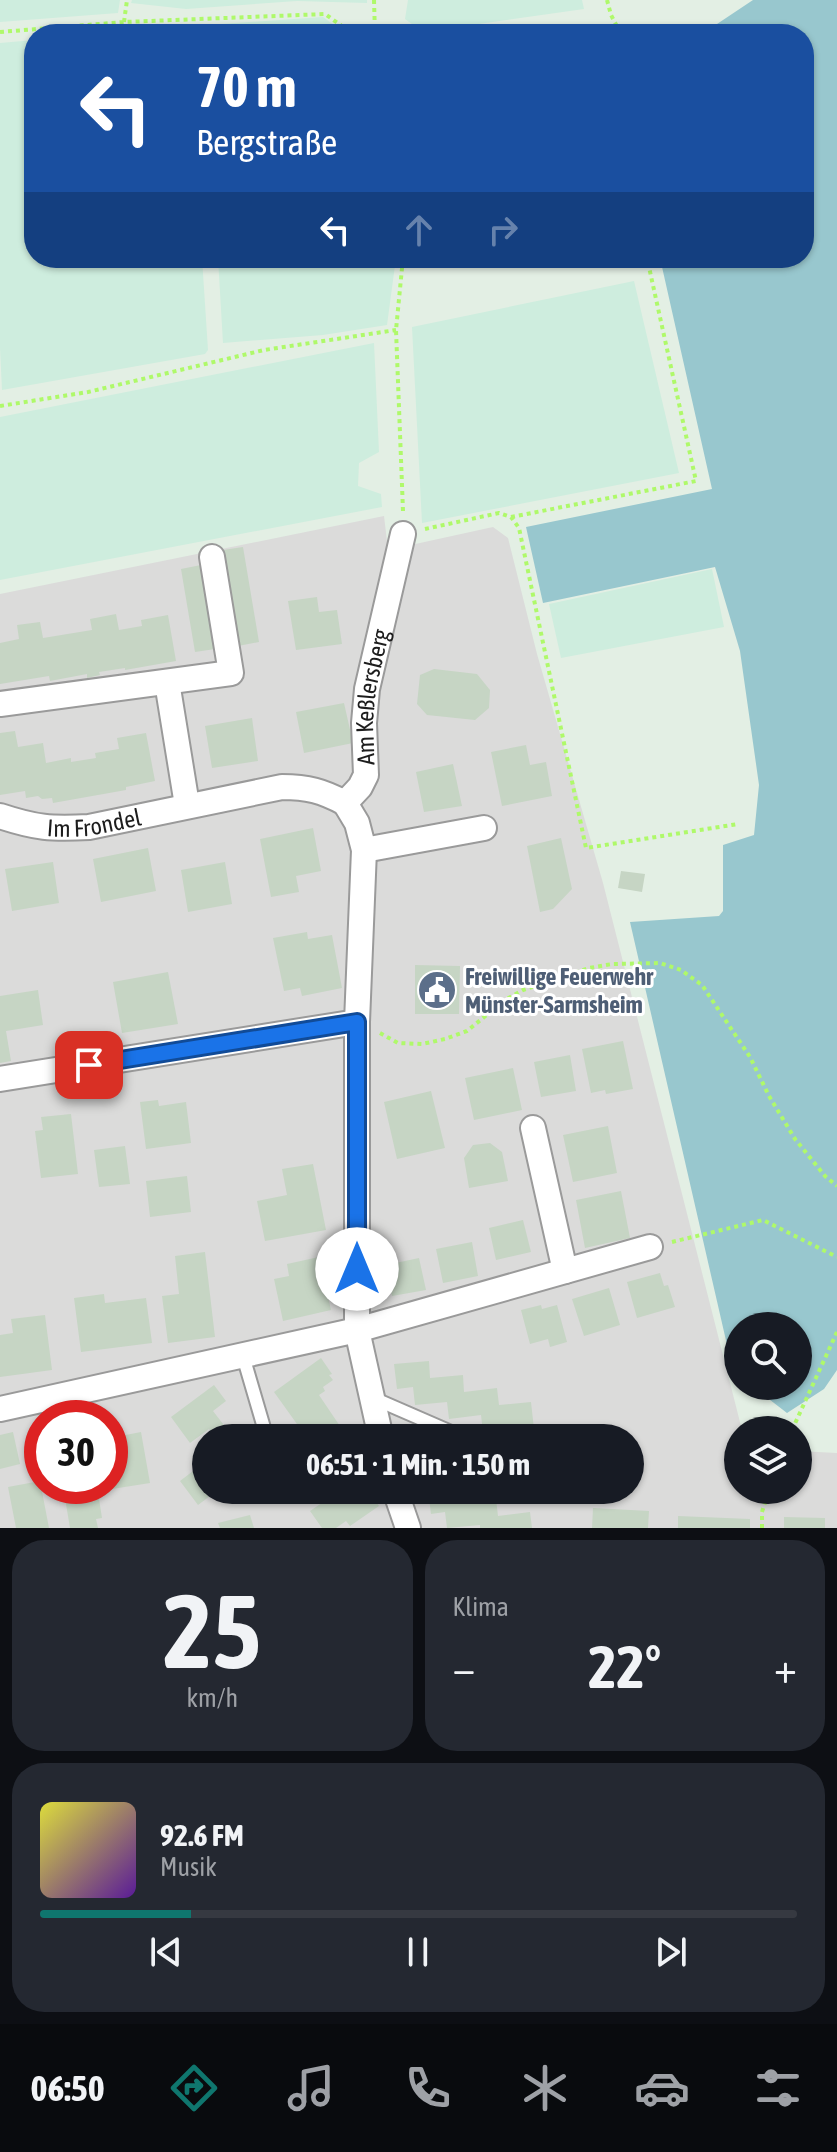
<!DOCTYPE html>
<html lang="de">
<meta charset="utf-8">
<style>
body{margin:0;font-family:"Asap Condensed",sans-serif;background:#242831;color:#f1f3f6;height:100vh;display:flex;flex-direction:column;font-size:30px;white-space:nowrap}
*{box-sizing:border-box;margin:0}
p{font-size:26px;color:#9ea1a6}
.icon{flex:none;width:44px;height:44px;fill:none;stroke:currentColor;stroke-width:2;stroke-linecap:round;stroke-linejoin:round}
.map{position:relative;height:1528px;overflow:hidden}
.details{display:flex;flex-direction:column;gap:12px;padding:12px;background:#0d0f14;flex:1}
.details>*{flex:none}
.banner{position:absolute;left:24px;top:24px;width:790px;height:244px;border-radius:32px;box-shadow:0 2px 6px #0004;background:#1a4fa0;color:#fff;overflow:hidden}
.buttons{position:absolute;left:724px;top:1312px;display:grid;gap:16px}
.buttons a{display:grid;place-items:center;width:88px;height:88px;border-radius:50%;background:#171b24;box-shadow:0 2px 6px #0004;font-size:40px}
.speed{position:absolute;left:24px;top:1400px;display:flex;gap:16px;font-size:40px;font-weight:700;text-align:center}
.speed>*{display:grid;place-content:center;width:104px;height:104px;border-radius:50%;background:#171b24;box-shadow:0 2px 6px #0004;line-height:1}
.speed .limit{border:12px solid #d22;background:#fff;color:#111}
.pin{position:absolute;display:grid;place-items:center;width:68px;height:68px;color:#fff;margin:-34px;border-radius:16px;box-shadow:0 4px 12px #0006}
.me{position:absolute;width:88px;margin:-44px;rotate:0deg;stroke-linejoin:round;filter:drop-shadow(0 0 6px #0008)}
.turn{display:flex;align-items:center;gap:28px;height:168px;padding:0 40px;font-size:36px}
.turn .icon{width:104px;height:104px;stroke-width:2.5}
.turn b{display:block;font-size:56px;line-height:68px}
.lanes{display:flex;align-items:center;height:76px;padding:0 40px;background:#0003;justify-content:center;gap:40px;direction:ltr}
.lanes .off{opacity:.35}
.big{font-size:60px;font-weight:700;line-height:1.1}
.details .tile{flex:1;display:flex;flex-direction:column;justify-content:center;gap:12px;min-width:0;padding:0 28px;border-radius:32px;background:#242831}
.details .dial{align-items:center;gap:0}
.dial b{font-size:104px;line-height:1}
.song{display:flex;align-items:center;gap:24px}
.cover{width:96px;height:96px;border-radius:12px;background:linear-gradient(135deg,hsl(60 70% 55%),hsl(270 70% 35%))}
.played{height:8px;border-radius:4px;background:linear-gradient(90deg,#0f766e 20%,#363941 20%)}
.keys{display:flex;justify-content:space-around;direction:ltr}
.heat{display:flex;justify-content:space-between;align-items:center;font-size:44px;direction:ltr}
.details .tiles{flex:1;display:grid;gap:12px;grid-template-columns:1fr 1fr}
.tile:last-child{grid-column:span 2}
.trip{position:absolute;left:192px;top:1424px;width:452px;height:80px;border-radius:40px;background:#171b24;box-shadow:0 2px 6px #0004;font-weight:700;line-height:80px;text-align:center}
.tabs{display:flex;height:128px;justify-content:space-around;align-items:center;background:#090b0e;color:#9ea1a6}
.tabs .icon{width:56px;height:56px}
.tabs .active{color:#0f766e}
.tabs b{font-size:36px;color:#f1f3f6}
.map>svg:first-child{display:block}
.residential{fill:#dbdbda;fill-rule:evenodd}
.farmland{fill:#ceedde}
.forest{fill:#98c7ce}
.building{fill:#c6d5c4}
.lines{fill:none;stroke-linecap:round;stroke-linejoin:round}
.service-casing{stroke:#9a9a9a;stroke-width:16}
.minor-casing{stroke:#9a9a9a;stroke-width:28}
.path{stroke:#aff96a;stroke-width:4;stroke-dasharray:4 4;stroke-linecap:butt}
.service{stroke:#fff;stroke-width:12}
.minor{stroke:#fff;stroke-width:24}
.route-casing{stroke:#114b97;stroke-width:20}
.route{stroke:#1a73e8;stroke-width:14}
.labels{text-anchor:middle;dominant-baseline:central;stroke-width:6;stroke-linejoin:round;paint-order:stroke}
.street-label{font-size:24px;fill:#1d1d1d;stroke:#fff}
.service-label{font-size:24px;font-weight:bold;fill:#4e5e75;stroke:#fff;text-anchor:start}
</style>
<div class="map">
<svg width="837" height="1528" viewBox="0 0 837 1528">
<rect width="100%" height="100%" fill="#e3efe4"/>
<!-- residential -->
<path class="residential" d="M 384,516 L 388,550 L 493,527 L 508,538 L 537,654 L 603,883 L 742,1430 L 738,1430 L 738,1490 L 798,1490 L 798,1451 L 837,1453 L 837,1528 L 0,1528 L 0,594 ZM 42,1418 L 110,1418 L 110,1486 L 42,1486 ZM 206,1438 L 630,1438 L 630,1490 L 206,1490 Z"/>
<!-- farmland -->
<path class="farmland" d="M 0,0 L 120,0 L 118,13 L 0,22 Z
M 132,0 L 367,0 L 367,3 L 297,1 L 186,9 L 131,3 Z
M 408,0 L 582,0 L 584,9 L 423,32 L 405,19 Z
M 323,17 L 346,34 L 207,34 L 207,25 Z
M 34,40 L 34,258 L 202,258 L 208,350 L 205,354 L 2,390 L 0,348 L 0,43 Z
M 218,258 L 396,258 L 387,325 L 323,335 L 223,343 Z
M 634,281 L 679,473 L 422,523 L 412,327 Z
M 374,343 L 379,452 L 359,463 L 358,486 L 381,494 L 382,507 L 0,580 L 0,417 Z
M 712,569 L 724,627 L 561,658 L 549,604 Z"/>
<!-- forest -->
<path class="forest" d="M 753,0 L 837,0 L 837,1370 L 824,1389 L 787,1413 L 752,1386 L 798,1386 L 798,1326 L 738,1326 L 738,1375 L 733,1371 L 630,922 L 719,916 L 723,911 L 723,845 L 754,835 L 759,785 L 740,651 L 715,567 L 543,603 L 526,527 L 712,489 L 660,258 L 804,258 L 804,34 L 702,34 Z"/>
<!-- building -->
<path class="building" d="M 243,547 L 259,642 L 238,646 L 223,550 Z
M 201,565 L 215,649 L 195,652 L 181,569 Z
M 317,597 L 319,612 L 337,610 L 342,644 L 296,650 L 288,601 Z
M 116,614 L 119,630 L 142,626 L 141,620 L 168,615 L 176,661 L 125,670 L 125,668 L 99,672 L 100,675 L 87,678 L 87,674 L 50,681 L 49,676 L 0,684 L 0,643 L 19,639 L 17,625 L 40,622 L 43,638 L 92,630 L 90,619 Z
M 434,669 L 477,674 L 490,690 L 489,708 L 475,720 L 427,715 L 417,704 L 420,675 Z
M 344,703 L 353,743 L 304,753 L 296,712 Z
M 252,718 L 258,761 L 212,768 L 205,726 Z
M 15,731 L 18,747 L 43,743 L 46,763 L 71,758 L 71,762 L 96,758 L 95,753 L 119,749 L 117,738 L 146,733 L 155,781 L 126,787 L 126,790 L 53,803 L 52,798 L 42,799 L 38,796 L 26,798 L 25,791 L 0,795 L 0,733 Z
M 526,745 L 530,765 L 546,762 L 552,796 L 502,806 L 491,752 Z
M 453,764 L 462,806 L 424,812 L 416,772 Z
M 313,828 L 321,871 L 296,876 L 299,892 L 271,897 L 260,839 Z
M 561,838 L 572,889 L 553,909 L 540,912 L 527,846 Z
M 148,848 L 156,891 L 101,902 L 93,859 Z
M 53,862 L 59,903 L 12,911 L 5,869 Z
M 225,862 L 232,904 L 188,912 L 181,870 Z
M 621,871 L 645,874 L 642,892 L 618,888 Z
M 307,932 L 308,939 L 332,935 L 342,988 L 302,996 L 300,988 L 284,991 L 273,938 Z
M 415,965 L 460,966 L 459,1014 L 415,1014 Z
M 168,972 L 178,1024 L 122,1033 L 113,982 Z
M 38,990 L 43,1025 L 6,1031 L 11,1061 L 0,1063 L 0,996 Z
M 623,1041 L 633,1089 L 606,1094 L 605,1090 L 591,1093 L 582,1049 Z
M 570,1055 L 576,1091 L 541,1097 L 534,1062 Z
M 513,1068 L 522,1110 L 474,1120 L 465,1078 Z
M 431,1091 L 445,1148 L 397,1159 L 384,1102 Z
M 158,1100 L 159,1106 L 186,1102 L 191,1143 L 146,1149 L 140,1102 Z
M 71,1114 L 78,1174 L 41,1178 L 35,1131 L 43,1130 L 41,1117 Z
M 608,1126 L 617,1173 L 573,1182 L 563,1135 Z
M 490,1143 L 502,1152 L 508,1181 L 469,1188 L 464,1158 L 473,1145 Z
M 125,1146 L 130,1184 L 99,1187 L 94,1150 Z
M 313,1164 L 326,1230 L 265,1241 L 257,1201 L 287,1195 L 282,1169 Z
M 187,1176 L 191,1212 L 150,1217 L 146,1181 Z
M 621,1191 L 630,1238 L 585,1248 L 576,1200 Z
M 523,1220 L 531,1252 L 496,1260 L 489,1228 Z
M 472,1242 L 478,1276 L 443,1283 L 436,1249 Z
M 205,1252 L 215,1337 L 168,1343 L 162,1296 L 179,1294 L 175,1256 Z
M 319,1257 L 331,1310 L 283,1321 L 274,1279 L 289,1276 L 287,1264 Z
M 419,1258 L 426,1290 L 392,1296 L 386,1265 Z
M 660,1273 L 664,1286 L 668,1285 L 675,1307 L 637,1318 L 627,1282 Z
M 609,1288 L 620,1325 L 584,1336 L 572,1299 Z
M 104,1294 L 105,1303 L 146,1298 L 152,1343 L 81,1352 L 74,1298 Z
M 541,1305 L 542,1309 L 557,1305 L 567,1342 L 550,1347 L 548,1339 L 530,1344 L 521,1310 Z
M 45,1315 L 52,1370 L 0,1377 L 0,1335 L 13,1333 L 11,1319 Z
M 321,1358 L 332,1374 L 329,1375 L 333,1380 L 323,1387 L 325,1391 L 319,1395 L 348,1438 L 307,1438 L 274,1392 Z
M 429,1361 L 430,1378 L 463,1375 L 464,1392 L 497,1388 L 499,1405 L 531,1402 L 535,1438 L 517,1438 L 516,1429 L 483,1432 L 481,1415 L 449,1419 L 447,1402 L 415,1405 L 413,1387 L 397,1389 L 394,1364 Z
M 214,1385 L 226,1401 L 213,1411 L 230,1433 L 223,1438 L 216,1438 L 209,1429 L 190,1443 L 171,1417 Z
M 13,1432 L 20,1464 L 0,1469 L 0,1435 Z
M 141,1432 L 150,1483 L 112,1489 L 110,1476 L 110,1438 Z
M 206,1461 L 206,1490 L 218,1490 L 198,1505 L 180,1481 Z
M 40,1481 L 49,1528 L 16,1528 L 8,1487 Z
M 63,1486 L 97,1486 L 102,1518 L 96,1519 L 98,1528 L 70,1528 Z
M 341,1490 L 368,1490 L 379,1506 L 350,1526 L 346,1521 L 336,1528 L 322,1528 L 310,1511 Z
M 428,1490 L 461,1490 L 463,1503 L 496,1499 L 498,1516 L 530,1512 L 532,1528 L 480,1528 L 480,1525 L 447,1528 L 445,1512 L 431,1514 Z
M 593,1508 L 649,1511 L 648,1528 L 592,1528 Z
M 250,1515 L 254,1528 L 220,1528 L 218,1523 Z
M 678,1516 L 750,1519 L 750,1528 L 678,1528 Z
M 784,1517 L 825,1518 L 825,1528 L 784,1528 Z"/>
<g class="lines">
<defs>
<path id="service" d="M 243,1356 L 267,1438
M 373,1398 L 465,1438"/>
<g id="minor">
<path d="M 167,682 L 187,805"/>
<path d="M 0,704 L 231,673 L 212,557"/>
<path id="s1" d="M 0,816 C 36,828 51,829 89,827 L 282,787 C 308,787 322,791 345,803"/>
<path d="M 364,850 L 484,828"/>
<path d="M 0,1079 L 357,1022"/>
<path d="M 533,1128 L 565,1271"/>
<path d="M 0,1409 L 357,1330 L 650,1247"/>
<path id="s2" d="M 381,1438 L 357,1330 L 357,1022 L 364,850 L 357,823 L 345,803 L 360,787 L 366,775 L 364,723 L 367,689 L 403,534"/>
<path d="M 395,1490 L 408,1528"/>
</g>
</defs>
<!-- service casing -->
<use href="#service" class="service-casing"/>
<!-- minor casing -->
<use href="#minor" class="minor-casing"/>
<!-- path -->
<path class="path" d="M 374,0 L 375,34
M 607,0 L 611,15 L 621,34
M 124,22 L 127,0
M 0,32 L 124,22 L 325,14 L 353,34
M 0,406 L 88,392 L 264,350 L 396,330
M 403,511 L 396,330 L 403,258
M 511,517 L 696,481 L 647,258
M 425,529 L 499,513 L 511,517 L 519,528 L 586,848 L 738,824
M 380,1033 L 398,1043 L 422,1044 L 445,1039 L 467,1031 L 505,1000 L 523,990 L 589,968 L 612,964 L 660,963 L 681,970 L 702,985 L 750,1057 L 769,1096 L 795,1139 L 825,1176 L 837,1186
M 672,1242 L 763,1220 L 837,1257
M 792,1430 L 837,1332
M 762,1528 L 762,1512 L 769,1490"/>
<!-- service -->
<use href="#service" class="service"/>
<!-- minor -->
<use href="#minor" class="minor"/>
</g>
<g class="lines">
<defs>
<path id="route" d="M 89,1065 L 357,1022 L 357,1269"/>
</defs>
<!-- route casing -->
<use href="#route" class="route-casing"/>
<!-- route -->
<use href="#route" class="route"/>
</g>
<!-- icons -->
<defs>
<symbol id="civic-disc" viewBox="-11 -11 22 22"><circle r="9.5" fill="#5c6f8a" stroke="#fff"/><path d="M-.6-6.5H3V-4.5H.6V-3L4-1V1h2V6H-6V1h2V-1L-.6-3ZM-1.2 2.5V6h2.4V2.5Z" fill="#fff"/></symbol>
</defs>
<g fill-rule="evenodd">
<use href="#civic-disc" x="415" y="968" width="44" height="44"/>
</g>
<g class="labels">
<!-- street labels -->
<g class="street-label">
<text stroke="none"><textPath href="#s2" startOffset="756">Am Keßlersberg</textPath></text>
<text stroke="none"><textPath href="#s1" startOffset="96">Im Frondel</textPath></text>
</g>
<!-- service labels -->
<g class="service-label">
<text x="465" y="976">Freiwillige Feuerwehr<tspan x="465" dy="28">Münster-Sarmsheim</tspan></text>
</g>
</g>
</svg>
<div class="buttons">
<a><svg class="icon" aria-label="search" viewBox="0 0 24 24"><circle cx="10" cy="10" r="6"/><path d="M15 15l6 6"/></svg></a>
<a><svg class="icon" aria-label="layers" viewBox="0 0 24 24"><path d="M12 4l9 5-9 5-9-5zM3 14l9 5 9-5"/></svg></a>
</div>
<div class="speed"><div class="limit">30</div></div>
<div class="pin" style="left:89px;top:1065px;background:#d93025"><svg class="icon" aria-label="arrive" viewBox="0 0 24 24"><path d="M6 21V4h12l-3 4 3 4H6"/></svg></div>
<svg class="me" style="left:357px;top:1269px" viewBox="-20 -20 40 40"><circle r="19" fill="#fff"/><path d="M0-13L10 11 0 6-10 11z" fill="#1a73e8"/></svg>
<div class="trip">06:51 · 1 Min. · 150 m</div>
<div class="banner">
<div class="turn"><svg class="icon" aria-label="left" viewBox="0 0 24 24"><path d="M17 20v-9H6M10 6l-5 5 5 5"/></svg><div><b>70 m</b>Bergstraße</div></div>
<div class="lanes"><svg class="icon" aria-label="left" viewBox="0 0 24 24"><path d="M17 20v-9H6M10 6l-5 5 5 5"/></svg><svg class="icon off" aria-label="ahead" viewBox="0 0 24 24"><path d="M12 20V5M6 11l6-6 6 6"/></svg><svg class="icon off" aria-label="right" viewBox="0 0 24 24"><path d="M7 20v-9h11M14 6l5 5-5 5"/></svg></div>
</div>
</div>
<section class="details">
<div class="tiles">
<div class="tile dial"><b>25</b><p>km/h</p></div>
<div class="tile"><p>Klima</p>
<div class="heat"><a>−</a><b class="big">22°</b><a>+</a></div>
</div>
<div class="tile">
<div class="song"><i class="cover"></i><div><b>92.6 FM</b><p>Musik</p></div></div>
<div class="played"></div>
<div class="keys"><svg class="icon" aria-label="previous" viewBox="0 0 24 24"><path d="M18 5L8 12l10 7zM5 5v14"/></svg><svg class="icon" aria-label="pause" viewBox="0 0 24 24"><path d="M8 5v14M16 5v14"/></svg><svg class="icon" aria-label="next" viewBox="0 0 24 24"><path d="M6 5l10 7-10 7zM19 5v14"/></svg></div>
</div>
</div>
</section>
<nav class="tabs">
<b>06:50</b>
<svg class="icon active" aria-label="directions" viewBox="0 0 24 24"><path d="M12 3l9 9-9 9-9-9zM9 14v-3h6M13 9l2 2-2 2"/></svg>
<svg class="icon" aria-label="music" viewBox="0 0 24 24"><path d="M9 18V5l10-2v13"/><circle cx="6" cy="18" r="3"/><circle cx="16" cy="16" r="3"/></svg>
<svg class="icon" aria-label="phone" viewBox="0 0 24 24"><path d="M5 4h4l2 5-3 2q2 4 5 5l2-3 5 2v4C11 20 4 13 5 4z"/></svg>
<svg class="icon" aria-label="climate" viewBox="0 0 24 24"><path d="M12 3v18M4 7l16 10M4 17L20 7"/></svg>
<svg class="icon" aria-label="car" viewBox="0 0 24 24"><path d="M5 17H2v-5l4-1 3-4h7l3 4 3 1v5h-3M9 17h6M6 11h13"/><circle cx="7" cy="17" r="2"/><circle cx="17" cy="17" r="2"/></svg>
<svg class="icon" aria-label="filters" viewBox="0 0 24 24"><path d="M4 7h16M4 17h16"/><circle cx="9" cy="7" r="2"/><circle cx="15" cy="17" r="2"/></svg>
</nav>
